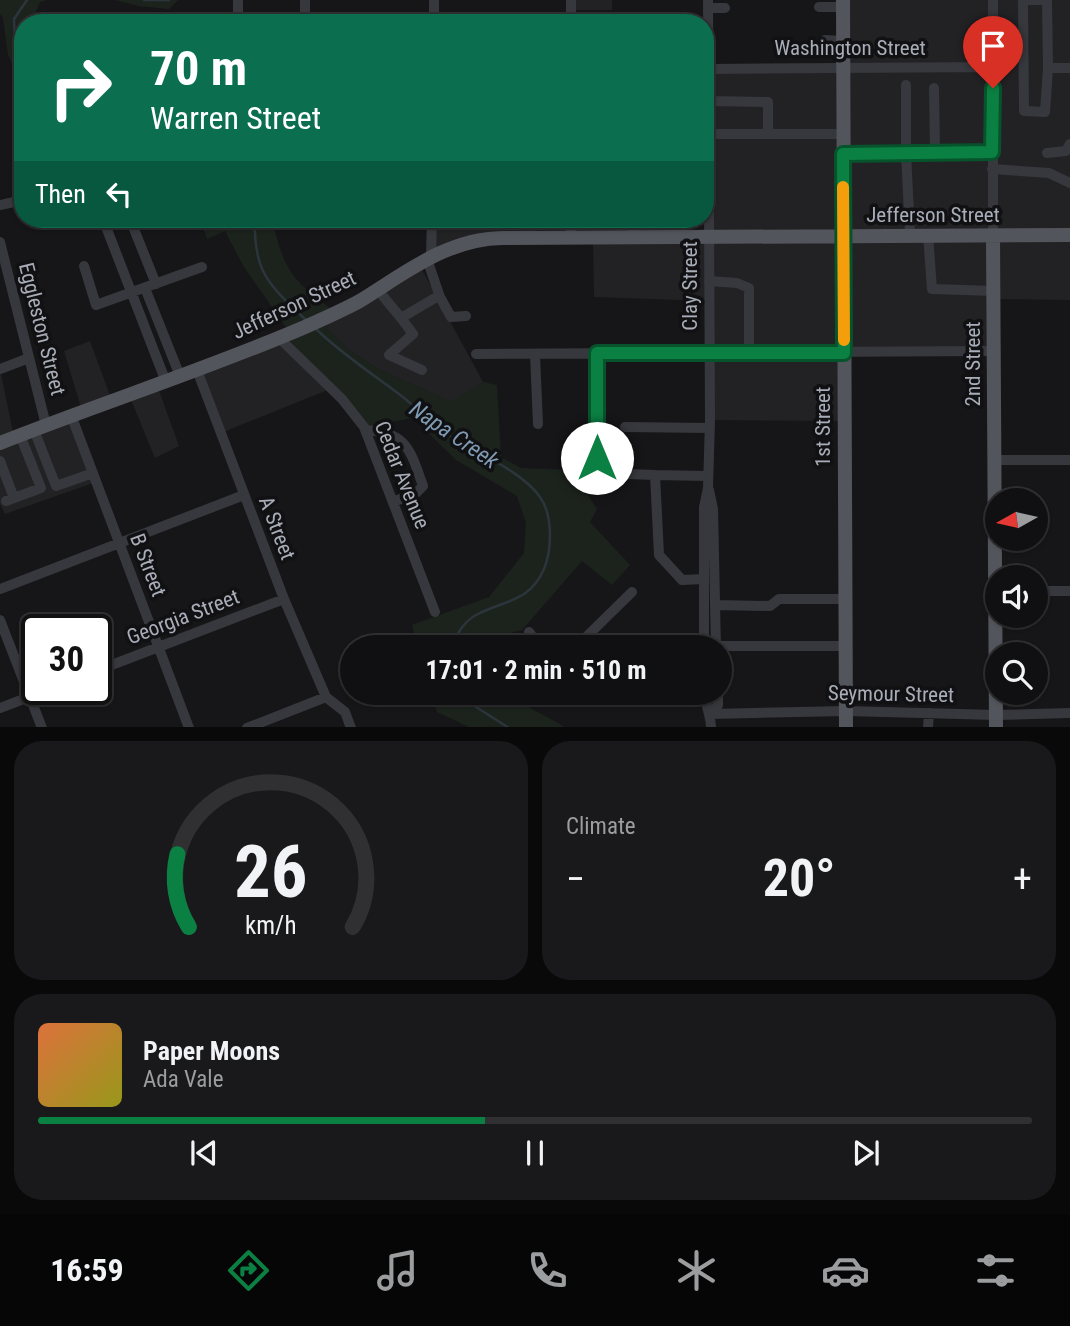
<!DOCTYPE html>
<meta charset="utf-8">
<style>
body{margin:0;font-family:"Roboto Condensed",sans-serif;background:#19191b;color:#f1f3f6;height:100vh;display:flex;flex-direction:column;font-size:26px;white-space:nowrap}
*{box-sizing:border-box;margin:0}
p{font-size:23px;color:#9c9d9f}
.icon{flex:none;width:38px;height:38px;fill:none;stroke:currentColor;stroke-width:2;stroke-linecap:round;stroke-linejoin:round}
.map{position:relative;height:727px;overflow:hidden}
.details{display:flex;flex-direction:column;gap:14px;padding:14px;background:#09090a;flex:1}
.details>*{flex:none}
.hud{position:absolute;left:14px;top:14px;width:700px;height:214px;border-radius:28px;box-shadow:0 2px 5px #0004,0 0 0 2px #303032;background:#0b6e4f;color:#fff;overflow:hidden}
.needle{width:46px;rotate:262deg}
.tools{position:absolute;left:985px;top:488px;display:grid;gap:14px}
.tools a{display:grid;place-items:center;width:63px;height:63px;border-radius:50%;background:#101012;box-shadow:0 2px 5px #0004,0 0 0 2px #303032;font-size:35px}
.speed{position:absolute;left:21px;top:614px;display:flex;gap:14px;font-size:35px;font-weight:700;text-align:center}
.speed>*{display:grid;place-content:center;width:91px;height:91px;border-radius:50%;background:#101012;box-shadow:0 2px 5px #0004,0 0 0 2px #303032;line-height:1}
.speed .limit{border:4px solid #111;border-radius:10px;background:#fff;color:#111}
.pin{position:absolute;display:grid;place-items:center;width:60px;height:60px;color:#fff;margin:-72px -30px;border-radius:50% 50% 50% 0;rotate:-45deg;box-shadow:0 0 7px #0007}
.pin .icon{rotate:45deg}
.me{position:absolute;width:77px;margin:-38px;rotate:0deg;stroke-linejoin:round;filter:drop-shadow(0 0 5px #0008)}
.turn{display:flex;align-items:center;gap:24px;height:147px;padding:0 21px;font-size:32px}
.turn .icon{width:91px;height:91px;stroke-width:2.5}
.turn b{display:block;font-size:49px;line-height:60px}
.then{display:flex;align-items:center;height:66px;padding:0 21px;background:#0003;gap:14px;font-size:26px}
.big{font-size:52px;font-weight:700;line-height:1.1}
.details .card{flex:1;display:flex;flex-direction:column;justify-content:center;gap:10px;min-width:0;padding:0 24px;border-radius:28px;background:#19191b}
.details .dial{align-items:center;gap:0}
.dial svg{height:182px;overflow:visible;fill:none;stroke:#303032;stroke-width:7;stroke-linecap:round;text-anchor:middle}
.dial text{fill:#f1f3f6;stroke:none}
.song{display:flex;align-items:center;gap:21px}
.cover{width:84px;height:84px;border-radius:10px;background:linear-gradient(135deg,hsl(20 70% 55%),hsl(60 70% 35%))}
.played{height:7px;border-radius:4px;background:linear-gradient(90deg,#0b8043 45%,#303032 45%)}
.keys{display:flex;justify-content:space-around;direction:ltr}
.heat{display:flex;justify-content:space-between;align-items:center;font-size:38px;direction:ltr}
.details .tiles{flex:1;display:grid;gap:14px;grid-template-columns:1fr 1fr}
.card:last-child{grid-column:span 2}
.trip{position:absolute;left:340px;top:635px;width:392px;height:70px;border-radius:35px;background:#101012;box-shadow:0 2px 5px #0004,0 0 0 2px #303032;font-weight:700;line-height:70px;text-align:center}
.dock{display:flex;height:112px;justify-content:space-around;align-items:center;background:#060607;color:#9c9d9f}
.dock .icon{width:49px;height:49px}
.dock .selected{color:#0b8043}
.dock b{font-size:32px;color:#f1f3f6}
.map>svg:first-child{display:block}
.built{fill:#222225}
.green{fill:#1c231d}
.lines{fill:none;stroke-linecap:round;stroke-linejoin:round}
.stream{stroke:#2c353c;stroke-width:2.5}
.minor{stroke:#37383d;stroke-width:10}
.major{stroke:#53555c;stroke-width:14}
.route-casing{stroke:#07532c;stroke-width:18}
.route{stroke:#0b8043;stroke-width:12}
.slow{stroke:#f59e0b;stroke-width:12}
.labels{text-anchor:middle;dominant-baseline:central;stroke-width:7;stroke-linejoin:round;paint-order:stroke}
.street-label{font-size:21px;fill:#a8adb8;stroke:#111113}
.water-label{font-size:23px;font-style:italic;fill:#7f9bb3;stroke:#111113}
</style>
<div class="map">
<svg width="1070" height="728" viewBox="0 0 1070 728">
<rect width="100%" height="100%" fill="#161618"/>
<!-- built -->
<path class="built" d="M 571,0 L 612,0 L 612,10 L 571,10 Z
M 843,0 L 1070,0 L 1070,300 L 994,299 L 994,351 L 844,353 L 844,421 L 710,420 L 709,301 L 594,297 L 593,238 L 708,236 L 708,69 L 843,67 Z
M 432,219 L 536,219 L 536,238 L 491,238 L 431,256 Z
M 419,264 L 483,382 L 452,402 L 382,371 L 347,349 L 320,320 Z
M 274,340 L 330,389 L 221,433 L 197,370 Z
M 90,341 L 112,401 L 82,411 L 64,351 Z
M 0,369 L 14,437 L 71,415 L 96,482 L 5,514 L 0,504 Z
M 157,385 L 179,446 L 155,458 L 129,395 Z"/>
<!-- green -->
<path class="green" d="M 0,0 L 47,0 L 40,2 L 31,23 L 23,23 L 23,89 L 8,55 L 3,18 L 0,14 Z
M 115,0 L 178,0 L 169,9 L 139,6 Z
M 200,219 L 272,219 C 285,274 292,279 336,313 L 321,321 L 347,349 L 382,371 L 451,401 L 483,382 L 497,385 L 501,457 L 521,468 L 572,470 L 597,509 L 590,522 L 630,565 L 612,585 L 582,561 L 522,630 L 474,642 L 468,647 L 418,647 L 412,625 L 489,597 L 524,553 L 526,523 L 517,496 L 456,460 L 413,418 L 364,427 L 274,340 L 290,333 L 244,267 L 225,231 L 207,239 Z
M 431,693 L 503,693 L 565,727 L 469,727 L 437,712 Z"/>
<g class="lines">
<!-- stream -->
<path class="stream" d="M 144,0 L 169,0
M 23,57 L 15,44 L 14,19 L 27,0
M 255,219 C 253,272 269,285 306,320
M 316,329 C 342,354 371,373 399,394 C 415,406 428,421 444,432 C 473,452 520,469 540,497 C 553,515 552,550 544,569 C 529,603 504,600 476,615 C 463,622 456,635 451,648
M 461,693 L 473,705 L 509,728"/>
<!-- minor -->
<path class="minor" d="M 571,0 L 571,23
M 993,0 L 993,236
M 1023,0 L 1047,0 L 1048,68 L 1045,112 L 1024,111 Z
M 819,7 L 843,7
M 708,8 L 725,8
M 176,23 L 176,17
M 238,23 L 238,0
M 305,23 L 305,0
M 434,23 L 434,0
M 825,40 L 843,41
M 1048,68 L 1070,68
M 708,69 L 993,67
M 906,85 L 906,153 L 910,235
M 934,88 L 935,153
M 708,101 L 768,102 L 768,134
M 708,134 L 843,134
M 1047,153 L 1066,151 L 1070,144
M 843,154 L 992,152
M 992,169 L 1049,173 L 1070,183
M 0,205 L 23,200
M 103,219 L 166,382
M 130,219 L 156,284
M 571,219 L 571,238
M 928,235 L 932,289 L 994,291
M 634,237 L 634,219
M 0,242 L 46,425
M 431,256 L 432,219
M 427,259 L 440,297 L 451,317 L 466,316
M 84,266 L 96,305 L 202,267
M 709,281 L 737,283 L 749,288 L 749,353
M 145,288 L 180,376
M 377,289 L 401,318 L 435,298
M 401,318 L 413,334 L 389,355 L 422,370
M 279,338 L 342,399 L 364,427 L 435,612
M 597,353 L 597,458
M 476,354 L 994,351
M 535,355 L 538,424
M 0,369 L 29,358
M 197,370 L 284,599 L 326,697 L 345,712 L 351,728
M 71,415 L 189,728
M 625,427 L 710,428
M 34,430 L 56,486 L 93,473
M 365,430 C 407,431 411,452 423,486 L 416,493 L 393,502
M 995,460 L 1070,460
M 0,461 L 14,498
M 629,474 L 655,475
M 709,490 L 713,509 L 716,648
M 6,501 L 41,488 L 20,435
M 704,579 L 682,580 L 659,555 L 655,475 L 708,476
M 0,589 L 244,495
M 1036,591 L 1070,591
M 716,605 L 770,606 L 779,599 L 845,599
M 0,620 L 42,728
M 529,632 L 541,648
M 708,646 L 846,646
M 578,648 L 581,642 L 632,592
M 704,648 L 704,507 L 708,488 L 710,420 L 708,0
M 96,671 L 284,599
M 705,693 C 705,706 711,715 711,728
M 0,708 L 47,690
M 711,714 L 846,711 L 996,715 L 1070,713
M 711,714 L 718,705 L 718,693
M 247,728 L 326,697
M 928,728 L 929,713"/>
<!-- major -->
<path class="major" d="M 843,0 L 846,728
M 993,236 L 996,728
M 0,443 C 101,403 205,370 305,327 C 323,319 341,311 358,302 C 404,274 446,239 502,238 L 1070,235"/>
</g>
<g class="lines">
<defs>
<path id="route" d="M 597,458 L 597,353 L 844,353 L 843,154 L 992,152 L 993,88"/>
</defs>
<!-- route casing -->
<use href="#route" class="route-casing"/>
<!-- route -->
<use href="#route" class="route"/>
<!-- slow -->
<path class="slow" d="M 843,187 L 844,340"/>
</g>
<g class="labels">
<!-- street labels -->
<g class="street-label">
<text x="850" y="48">Washington Street</text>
<text x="933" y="215">Jefferson Street</text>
<text transform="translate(690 286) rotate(-90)">Clay Street</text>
<text transform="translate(294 305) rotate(-25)">Jefferson Street</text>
<text transform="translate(42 329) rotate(76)">Eggleston Street</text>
<text transform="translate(973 364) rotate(-90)">2nd Street</text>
<text transform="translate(823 427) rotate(-90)">1st Street</text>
<text transform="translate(402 475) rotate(68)">Cedar Avenue</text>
<text transform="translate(277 528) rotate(69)">A Street</text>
<text transform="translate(148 565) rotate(69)">B Street</text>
<text transform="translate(183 617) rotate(-21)">Georgia Street</text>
<text transform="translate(891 694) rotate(1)">Seymour Street</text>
</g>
<!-- water labels -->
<g class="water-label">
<text transform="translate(454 435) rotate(34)">Napa Creek</text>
</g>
</g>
</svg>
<div class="tools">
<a><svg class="needle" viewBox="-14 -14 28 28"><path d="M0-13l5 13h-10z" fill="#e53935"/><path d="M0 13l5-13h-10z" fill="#9c9d9f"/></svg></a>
<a><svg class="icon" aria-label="sound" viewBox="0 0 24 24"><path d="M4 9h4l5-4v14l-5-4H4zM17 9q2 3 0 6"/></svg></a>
<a><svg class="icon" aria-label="search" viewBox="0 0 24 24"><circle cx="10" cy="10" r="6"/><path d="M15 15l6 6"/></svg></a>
</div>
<div class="speed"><div class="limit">30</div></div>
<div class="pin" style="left:993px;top:88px;background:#d93025"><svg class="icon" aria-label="arrive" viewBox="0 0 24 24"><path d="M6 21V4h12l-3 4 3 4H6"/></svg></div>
<svg class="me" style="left:597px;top:458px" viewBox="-20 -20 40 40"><circle r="19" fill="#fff"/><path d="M0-13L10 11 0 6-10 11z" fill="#0b8043"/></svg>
<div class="trip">17:01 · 2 min · 510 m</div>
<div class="hud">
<div class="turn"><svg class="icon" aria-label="right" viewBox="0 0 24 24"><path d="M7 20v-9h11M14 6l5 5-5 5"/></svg><div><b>70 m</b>Warren Street</div></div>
<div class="then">Then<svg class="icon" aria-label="left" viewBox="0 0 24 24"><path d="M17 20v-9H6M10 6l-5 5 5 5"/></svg></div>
</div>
</div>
<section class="details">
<div class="tiles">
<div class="card dial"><svg viewBox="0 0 100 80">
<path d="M14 69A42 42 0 1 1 86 69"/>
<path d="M14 69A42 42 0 0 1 9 37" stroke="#0b8043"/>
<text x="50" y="56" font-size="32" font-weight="700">26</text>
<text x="50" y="72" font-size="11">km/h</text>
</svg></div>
<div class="card"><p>Climate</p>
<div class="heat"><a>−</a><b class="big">20°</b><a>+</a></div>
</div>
<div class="card">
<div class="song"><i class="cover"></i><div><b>Paper Moons</b><p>Ada Vale</p></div></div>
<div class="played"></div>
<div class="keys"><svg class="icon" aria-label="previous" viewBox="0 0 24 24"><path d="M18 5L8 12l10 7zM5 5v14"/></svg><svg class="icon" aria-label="pause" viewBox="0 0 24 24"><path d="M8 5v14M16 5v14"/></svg><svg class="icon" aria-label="next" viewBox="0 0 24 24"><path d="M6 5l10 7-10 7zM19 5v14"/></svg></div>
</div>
</div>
</section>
<nav class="dock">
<b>16:59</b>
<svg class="icon selected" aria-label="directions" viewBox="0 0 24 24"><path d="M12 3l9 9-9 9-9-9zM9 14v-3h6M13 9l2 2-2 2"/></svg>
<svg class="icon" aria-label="music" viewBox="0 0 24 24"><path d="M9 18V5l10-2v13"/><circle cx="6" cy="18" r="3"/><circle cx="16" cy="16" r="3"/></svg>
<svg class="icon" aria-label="phone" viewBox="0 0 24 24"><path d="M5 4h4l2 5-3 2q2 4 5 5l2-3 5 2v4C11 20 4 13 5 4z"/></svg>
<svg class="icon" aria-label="climate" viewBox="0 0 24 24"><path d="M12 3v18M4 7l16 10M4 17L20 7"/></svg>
<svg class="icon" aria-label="car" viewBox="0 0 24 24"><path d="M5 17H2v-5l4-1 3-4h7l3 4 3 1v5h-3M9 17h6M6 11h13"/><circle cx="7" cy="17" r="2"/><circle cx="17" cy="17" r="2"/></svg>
<svg class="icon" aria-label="filters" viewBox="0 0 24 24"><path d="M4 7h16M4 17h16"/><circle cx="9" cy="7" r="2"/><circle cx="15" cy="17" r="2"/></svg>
</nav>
